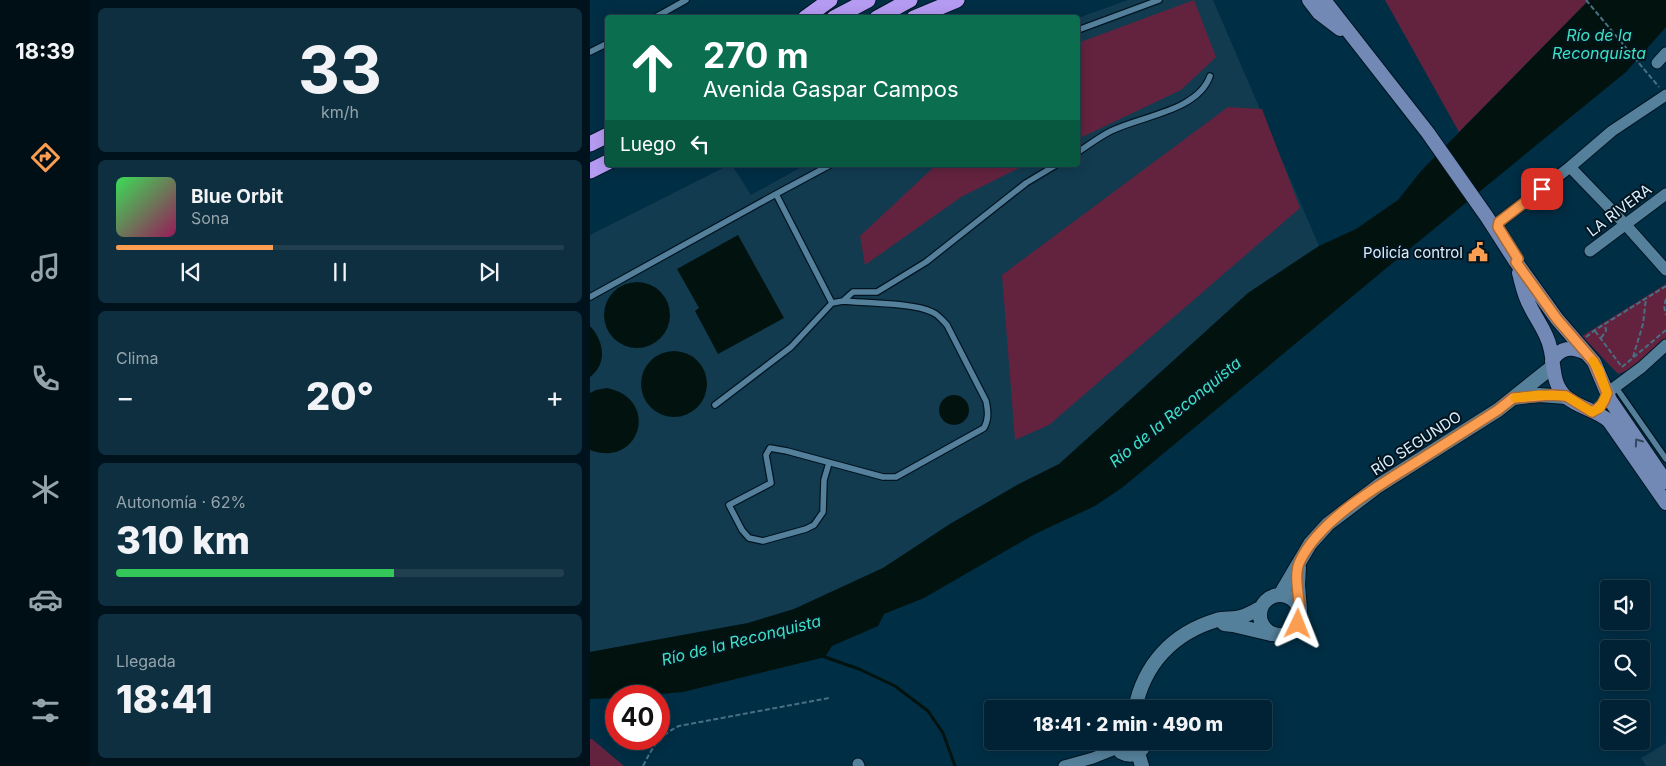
<!DOCTYPE html>
<html lang="es">
<meta charset="utf-8">
<style>
body{margin:0;font-family:Inter,sans-serif;background:#0e2f40;color:#f1f3f6;height:100vh;display:flex;flex-direction:column;font-size:19px;white-space:nowrap}
*{box-sizing:border-box;margin:0}
p{font-size:16px;color:#95a4ac}
.icon{flex:none;width:28px;height:28px;fill:none;stroke:currentColor;stroke-width:2;stroke-linecap:round;stroke-linejoin:round}
.map{position:relative;flex:1;overflow:hidden}
.side{display:flex;flex-direction:column;gap:8px;padding:8px;background:#00131d;width:500px}
.side>*{flex:none}
.top-card{position:absolute;left:15px;top:15px;width:475px;height:152px;border-radius:5px;box-shadow:0 2px 12px #0003,0 0 0 1px #223f4f;background:#0b6e4f;color:#fff;overflow:hidden}
.buttons{position:absolute;left:1010px;top:580px;display:grid;gap:10px}
.buttons a{display:grid;place-items:center;width:50px;height:50px;border-radius:5px;background:#002234;box-shadow:0 2px 12px #0003,0 0 0 1px #223f4f;font-size:25px}
.speed{position:absolute;left:15px;top:685px;display:flex;gap:10px;font-size:25px;font-weight:700;text-align:center}
.speed>*{display:grid;place-content:center;width:65px;height:65px;border-radius:50%;background:#002234;box-shadow:0 2px 12px #0003,0 0 0 1px #223f4f;line-height:1}
.speed .limit{border:8px solid #d22;background:#fff;color:#111}
.pin{position:absolute;display:grid;place-items:center;width:42px;height:42px;color:#fff;margin:-21px;border-radius:10px;box-shadow:0 2px 8px #0006}
.me{position:absolute;width:55px;margin:-28px;rotate:2deg;stroke-linejoin:round;filter:drop-shadow(0 0 4px #0008)}
.turn{display:flex;align-items:center;gap:18px;height:105px;padding:0 15px;font-size:22px}
.turn .icon{width:65px;height:65px;stroke-width:2.5}
.turn b{display:block;font-size:35px;line-height:42px}
.then{display:flex;align-items:center;height:48px;padding:0 15px;background:#0003;gap:10px;font-size:19px}
.big{font-size:38px;font-weight:800;line-height:1.1}
.side .card{flex:1;display:flex;flex-direction:column;justify-content:center;gap:8px;min-width:0;padding:0 18px;border-radius:8px;background:#0e2f40}
.side .dial{align-items:center;gap:0}
.dial b{font-size:65px;line-height:1}
.song{display:flex;align-items:center;gap:15px}
.cover{width:60px;height:60px;border-radius:8px;background:linear-gradient(135deg,hsl(130 70% 55%),hsl(330 70% 35%))}
.played{height:5px;border-radius:2px;background:linear-gradient(90deg,#fc9e52 35%,#223f4f 35%)}
.keys{display:flex;justify-content:space-around;direction:ltr}
.heat{display:flex;justify-content:space-between;align-items:center;font-size:28px;direction:ltr}
.charge{height:8px;border-radius:4px;background:linear-gradient(90deg,#34c759 62%,#223f4f 0)}
.trip{position:absolute;left:394px;top:700px;width:288px;height:50px;border-radius:5px;background:#002234;box-shadow:0 2px 12px #0003,0 0 0 1px #223f4f;font-weight:800;line-height:50px;text-align:center}
main{display:flex;flex:1;min-height:0}
.tab-bar{display:flex;flex-direction:column;width:90px;justify-content:space-around;align-items:center;background:#000e15;color:#95a4ac}
.tab-bar .icon{width:35px;height:35px}
.tab-bar .active{color:#fc9e52}
.tab-bar b{font-size:22px;color:#f1f3f6}
.map>svg:first-child{display:block}
.built{fill:#123b50}
.green{fill:#63233e}
.water{fill:#02130f}
.lines{fill:none;stroke-linecap:round;stroke-linejoin:round}
.stream{stroke:#02130f;stroke-width:3}
.service-casing{stroke:#011521;stroke-width:8}
.minor-casing{stroke:#011521;stroke-width:13}
.tertiary-casing{stroke:#011521;stroke-width:16}
.secondary-casing{stroke:#011521;stroke-width:16}
.motorway-casing{stroke:#011521;stroke-width:17}
.path{stroke:#496f84;stroke-width:2;stroke-dasharray:5 2.5;stroke-linecap:butt}
.service{stroke:#55809b;stroke-width:5.5}
.minor{stroke:#55809b;stroke-width:11}
.tertiary{stroke:#55809b;stroke-width:14}
.secondary{stroke:#7288b5;stroke-width:14}
.motorway{stroke:#b49af1;stroke-width:15}
.oneway{stroke:#354862}
.route-casing{stroke:#a46735;stroke-width:12}
.route{stroke:#fc9e52;stroke-width:9}
.slow{stroke:#f59e0b;stroke-width:9}
.labels{text-anchor:middle;dominant-baseline:central;stroke-width:4;stroke-linejoin:round;paint-order:stroke}
.street-label{font-size:15px;fill:#d8effe;stroke:#04141f}
.poi-label{font-size:15px;fill:#d8effe;stroke:#04141f;text-anchor:end}
.water-label{font-size:16px;font-style:italic;fill:#3ee1c2;stroke:#04141f}
</style>
<main>
<nav class="tab-bar">
<b>18:39</b>
<svg class="icon active" aria-label="directions" viewBox="0 0 24 24"><path d="M12 3l9 9-9 9-9-9zM9 14v-3h6M13 9l2 2-2 2"/></svg>
<svg class="icon" aria-label="music" viewBox="0 0 24 24"><path d="M9 18V5l10-2v13"/><circle cx="6" cy="18" r="3"/><circle cx="16" cy="16" r="3"/></svg>
<svg class="icon" aria-label="phone" viewBox="0 0 24 24"><path d="M5 4h4l2 5-3 2q2 4 5 5l2-3 5 2v4C11 20 4 13 5 4z"/></svg>
<svg class="icon" aria-label="climate" viewBox="0 0 24 24"><path d="M12 3v18M4 7l16 10M4 17L20 7"/></svg>
<svg class="icon" aria-label="car" viewBox="0 0 24 24"><path d="M5 17H2v-5l4-1 3-4h7l3 4 3 1v5h-3M9 17h6M6 11h13"/><circle cx="7" cy="17" r="2"/><circle cx="17" cy="17" r="2"/></svg>
<svg class="icon" aria-label="filters" viewBox="0 0 24 24"><path d="M4 7h16M4 17h16"/><circle cx="9" cy="7" r="2"/><circle cx="15" cy="17" r="2"/></svg>
</nav>
<section class="side">
<div class="card dial"><b>33</b><p>km/h</p></div>
<div class="card">
<div class="song"><i class="cover"></i><div><b>Blue Orbit</b><p>Sona</p></div></div>
<div class="played"></div>
<div class="keys"><svg class="icon" aria-label="previous" viewBox="0 0 24 24"><path d="M18 5L8 12l10 7zM5 5v14"/></svg><svg class="icon" aria-label="pause" viewBox="0 0 24 24"><path d="M8 5v14M16 5v14"/></svg><svg class="icon" aria-label="next" viewBox="0 0 24 24"><path d="M6 5l10 7-10 7zM19 5v14"/></svg></div>
</div>
<div class="card"><p>Clima</p>
<div class="heat"><a>−</a><b class="big">20°</b><a>+</a></div>
</div>
<div class="card"><p>Autonomía · 62%</p><b class="big">310 km</b><div class="charge"></div></div>
<div class="card"><p>Llegada</p><b class="big">18:41</b></div>
</section>
<div class="map">
<svg width="1076" height="766" viewBox="0 0 1076 766">
<rect width="100%" height="100%" fill="#002e45"/>
<!-- built -->
<path class="built" d="M 538,0 L 623,0 L 729,246 L 658,293 L 470,464 L 429,484 L 360,524 L 293,568 L 204,609 L 158,623 L 0,652 L 0,235 L 139,165 L 142,165 L 161,195 L 215,165 L 488,165 L 488,18 Z
M 1076,743 L 1076,766 L 1056,766 L 1051,758 Z"/>
<!-- green -->
<path class="green" d="M 604,0 L 626,57 L 591,90 L 488,139 L 488,43 Z
M 795,0 L 999,0 L 869,132 Z
M 638,107 L 672,109 L 710,208 L 459,425 L 425,440 L 412,275 Z
M 346,165 L 435,165 L 371,197 L 275,265 L 270,236 Z
M 1076,284 L 1076,338 L 1041,369 L 1028,374 L 992,336 Z
M 0,739 L 2,739 L 34,766 L 0,766 Z"/>
<!-- water -->
<path class="water" d="M 999,0 L 1076,0 L 1076,27 L 1036,72 L 817,251 L 533,487 L 505,506 L 445,534 L 334,598 L 294,614 L 288,626 L 242,646 L 235,657 L 93,692 L 49,696 L 26,696 L 26,698 L 0,699 L 0,652 L 158,623 L 204,609 L 293,568 L 360,524 L 429,484 L 469,464 L 658,293 L 729,246 L 766,229 L 808,200 L 831,171 Z
M 148,235 L 194,318 L 128,354 L 105,311 L 109,308 L 87,269 Z
M14 315a33 33 0 1 1 66 0a33 33 0 1 1-66 0Z
M 0,326 C 14,341 18,363 0,377 Z
M51 384a33 33 0 1 1 66 0a33 33 0 1 1-66 0Z
M 17,388 C 71,399 50,469 0,450 L 0,393 L 6,390 Z
M349 410a15 15 0 1 1 30 0a15 15 0 1 1-30 0Z"/>
<g class="lines">
<!-- stream -->
<path class="stream" d="M 232,656 L 269,669 L 305,686 L 338,711 L 353,733 L 365,766"/>
<defs>
<path id="service" d="M 64,18 L 96,0
M 488,30 L 569,0
M 0,52 L 18,43
M 488,152 C 499,145 509,137 521,131 C 551,116 608,111 620,76
M 0,297 L 186,194
M 253,301 L 263,292 L 287,292 L 336,262 L 436,183 L 466,165
M 1025,386 L 1076,459
M 125,405 L 201,347 L 242,303 L 186,194 L 240,165
M 239,463 L 234,480 L 233,512 L 224,525 L 216,529 L 173,541 L 159,538 L 152,530 L 139,505 L 181,483 L 176,455 L 180,448 L 197,451 L 293,477 L 306,477 L 394,428 C 399,419 398,411 396,401 L 357,325 C 352,320 349,315 342,312 C 324,303 275,303 253,301 L 242,303"/>
<path id="minor" d="M 1067,63 L 1076,53
M 980,167 L 1035,224 L 1076,270
M 914,236 L 908,227 L 909,222 L 980,167 L 1022,131 L 1076,95
M 1000,251 L 1076,194
M 1017,393 L 1052,367 L 1076,345
M 268,764 L 269,766
M 474,766 L 503,758 L 528,748"/>
<path id="tertiary" d="M 924,398 L 949,395 L 976,397
M 709,567 L 708,585 L 710,610
M670 615a20 20 0 1 1 40 0a20 20 0 1 1-40 0Z
M 690,595 L 720,544 L 738,524 L 788,486 L 908,410 L 962,367
M 634,624 L 643,625 L 681,634
M 545,709 C 554,664 583,633 627,620 C 633,618 639,619 646,618 C 655,617 663,612 670,608
M 526,741 L 531,752 C 542,758 553,753 555,741
M 548,753 L 552,766"/>
<path id="secondary" d="M 719,0 L 729,13 L 750,29
M 734,0 L 838,133 L 897,217 L 926,262 L 967,319 L 1004,362 L 1020,400 L 1076,482
M 929,273 C 932,284 934,296 940,306 C 946,319 957,332 960,347 C 965,365 961,383 976,397 C 989,408 1007,410 1019,421 L 1076,503
M 962,361 C 970,347 982,346 996,353"/>
<path id="motorway" d="M 215,18 L 240,0
M 244,18 L 278,0
M 287,18 L 320,0
M 324,18 L 367,0
M 0,144 L 18,135
M 0,171 L 18,162"/>
</defs>
<!-- service casing -->
<use href="#service" class="service-casing"/>
<!-- minor casing -->
<use href="#minor" class="minor-casing"/>
<!-- tertiary casing -->
<use href="#tertiary" class="tertiary-casing"/>
<!-- secondary casing -->
<use href="#secondary" class="secondary-casing"/>
<!-- motorway casing -->
<use href="#motorway" class="motorway-casing"/>
<!-- path -->
<path class="path" d="M 996,0 L 1069,87
M 1076,299 L 1074,306 L 1076,315
M 1005,331 L 1032,367 L 1076,330
M 996,337 L 1005,330 L 1076,286
M 1011,338 L 1016,331 L 1015,324
M 1043,357 L 1053,324 L 1056,298
M 53,766 C 63,747 68,736 89,726 L 239,698"/>
<!-- service -->
<use href="#service" class="service"/>
<!-- minor -->
<use href="#minor" class="minor"/>
<!-- tertiary -->
<use href="#tertiary" class="tertiary"/>
<!-- secondary -->
<use href="#secondary" class="secondary"/>
<!-- motorway -->
<use href="#motorway" class="motorway"/>
</g>
<!-- one-way arrows -->
<defs><path id="oneway-chevron" d="M-2-3.5L2.5 0L-2 3.5" fill="none" stroke-width="1.6" stroke-linecap="round" stroke-linejoin="round" transform="scale(1.25)"/></defs>
<use class="oneway" href="#oneway-chevron" transform="translate(1048 442) rotate(-125)"/>
<g class="lines">
<defs>
<path id="route" d="M 708,624 C 714,605 701,579 710,561 C 730,519 790,485 828,461 C 855,444 881,427 908,410 L 923,398 L 962,395 L 976,396 L 1002,412 C 1011,407 1014,403 1017,393 L 1004,362 L 967,319 L 926,262 L 928,259 L 908,227 L 909,222 L 952,189"/>
</defs>
<!-- route casing -->
<use href="#route" class="route-casing"/>
<!-- route -->
<use href="#route" class="route"/>
<!-- slow -->
<path class="slow" d="M 925,398 L 949,395 L 976,396 L 1002,412 L 1010,408 L 1017,393 L 1009,370 L 1003,361"/>
</g>
<!-- icons -->
<defs>
<symbol id="civic-bare" viewBox="-9 -9 18 18"><path d="M-.6-6.5H3V-4.5H.6V-3L4-1V1h2V6H-6V1h2V-1L-.6-3ZM-1.2 2.5V6h2.4V2.5Z" fill="#fc9e52" stroke="#04141f" stroke-width="2.5" paint-order="stroke"/></symbol>
</defs>
<g fill-rule="evenodd">
<use href="#civic-bare" x="874" y="238" width="28" height="28"/>
</g>
<g class="labels">
<!-- street labels -->
<g class="street-label">
<text transform="translate(1029 210) rotate(-37)">LA RIVERA</text>
<text transform="translate(826 443) rotate(-33)">RÍO SEGUNDO</text>
</g>
<!-- poi labels -->
<g class="poi-label">
<text x="873" y="252">Policía control</text>
</g>
<!-- water labels -->
<g class="water-label">
<text x="1009" y="35">Río de la<tspan x="1009" dy="18">Reconquista</tspan></text>
<text transform="translate(585 412) rotate(-39)">Río de la Reconquista</text>
<text transform="translate(151 640) rotate(-14)">Río de la Reconquista</text>
</g>
</g>
</svg>
<div class="buttons">
<a><svg class="icon" aria-label="sound" viewBox="0 0 24 24"><path d="M4 9h4l5-4v14l-5-4H4zM17 9q2 3 0 6"/></svg></a>
<a><svg class="icon" aria-label="search" viewBox="0 0 24 24"><circle cx="10" cy="10" r="6"/><path d="M15 15l6 6"/></svg></a>
<a><svg class="icon" aria-label="layers" viewBox="0 0 24 24"><path d="M12 4l9 5-9 5-9-5zM3 14l9 5 9-5"/></svg></a>
</div>
<div class="speed"><div class="limit">40</div></div>
<div class="pin" style="left:952px;top:189px;background:#d93025"><svg class="icon" aria-label="arrive" viewBox="0 0 24 24"><path d="M6 21V4h12l-3 4 3 4H6"/></svg></div>
<svg class="me" style="left:708px;top:624px" viewBox="-20 -20 40 40"><path d="M0-17L14 15 0 8-14 15z" fill="#fc9e52" stroke="#fff" stroke-width="4"/></svg>
<div class="trip">18:41 · 2 min · 490 m</div>
<div class="top-card">
<div class="turn"><svg class="icon" aria-label="ahead" viewBox="0 0 24 24"><path d="M12 20V5M6 11l6-6 6 6"/></svg><div><b>270 m</b>Avenida Gaspar Campos</div></div>
<div class="then">Luego<svg class="icon" aria-label="left" viewBox="0 0 24 24"><path d="M17 20v-9H6M10 6l-5 5 5 5"/></svg></div>
</div>
</div>
</main>
